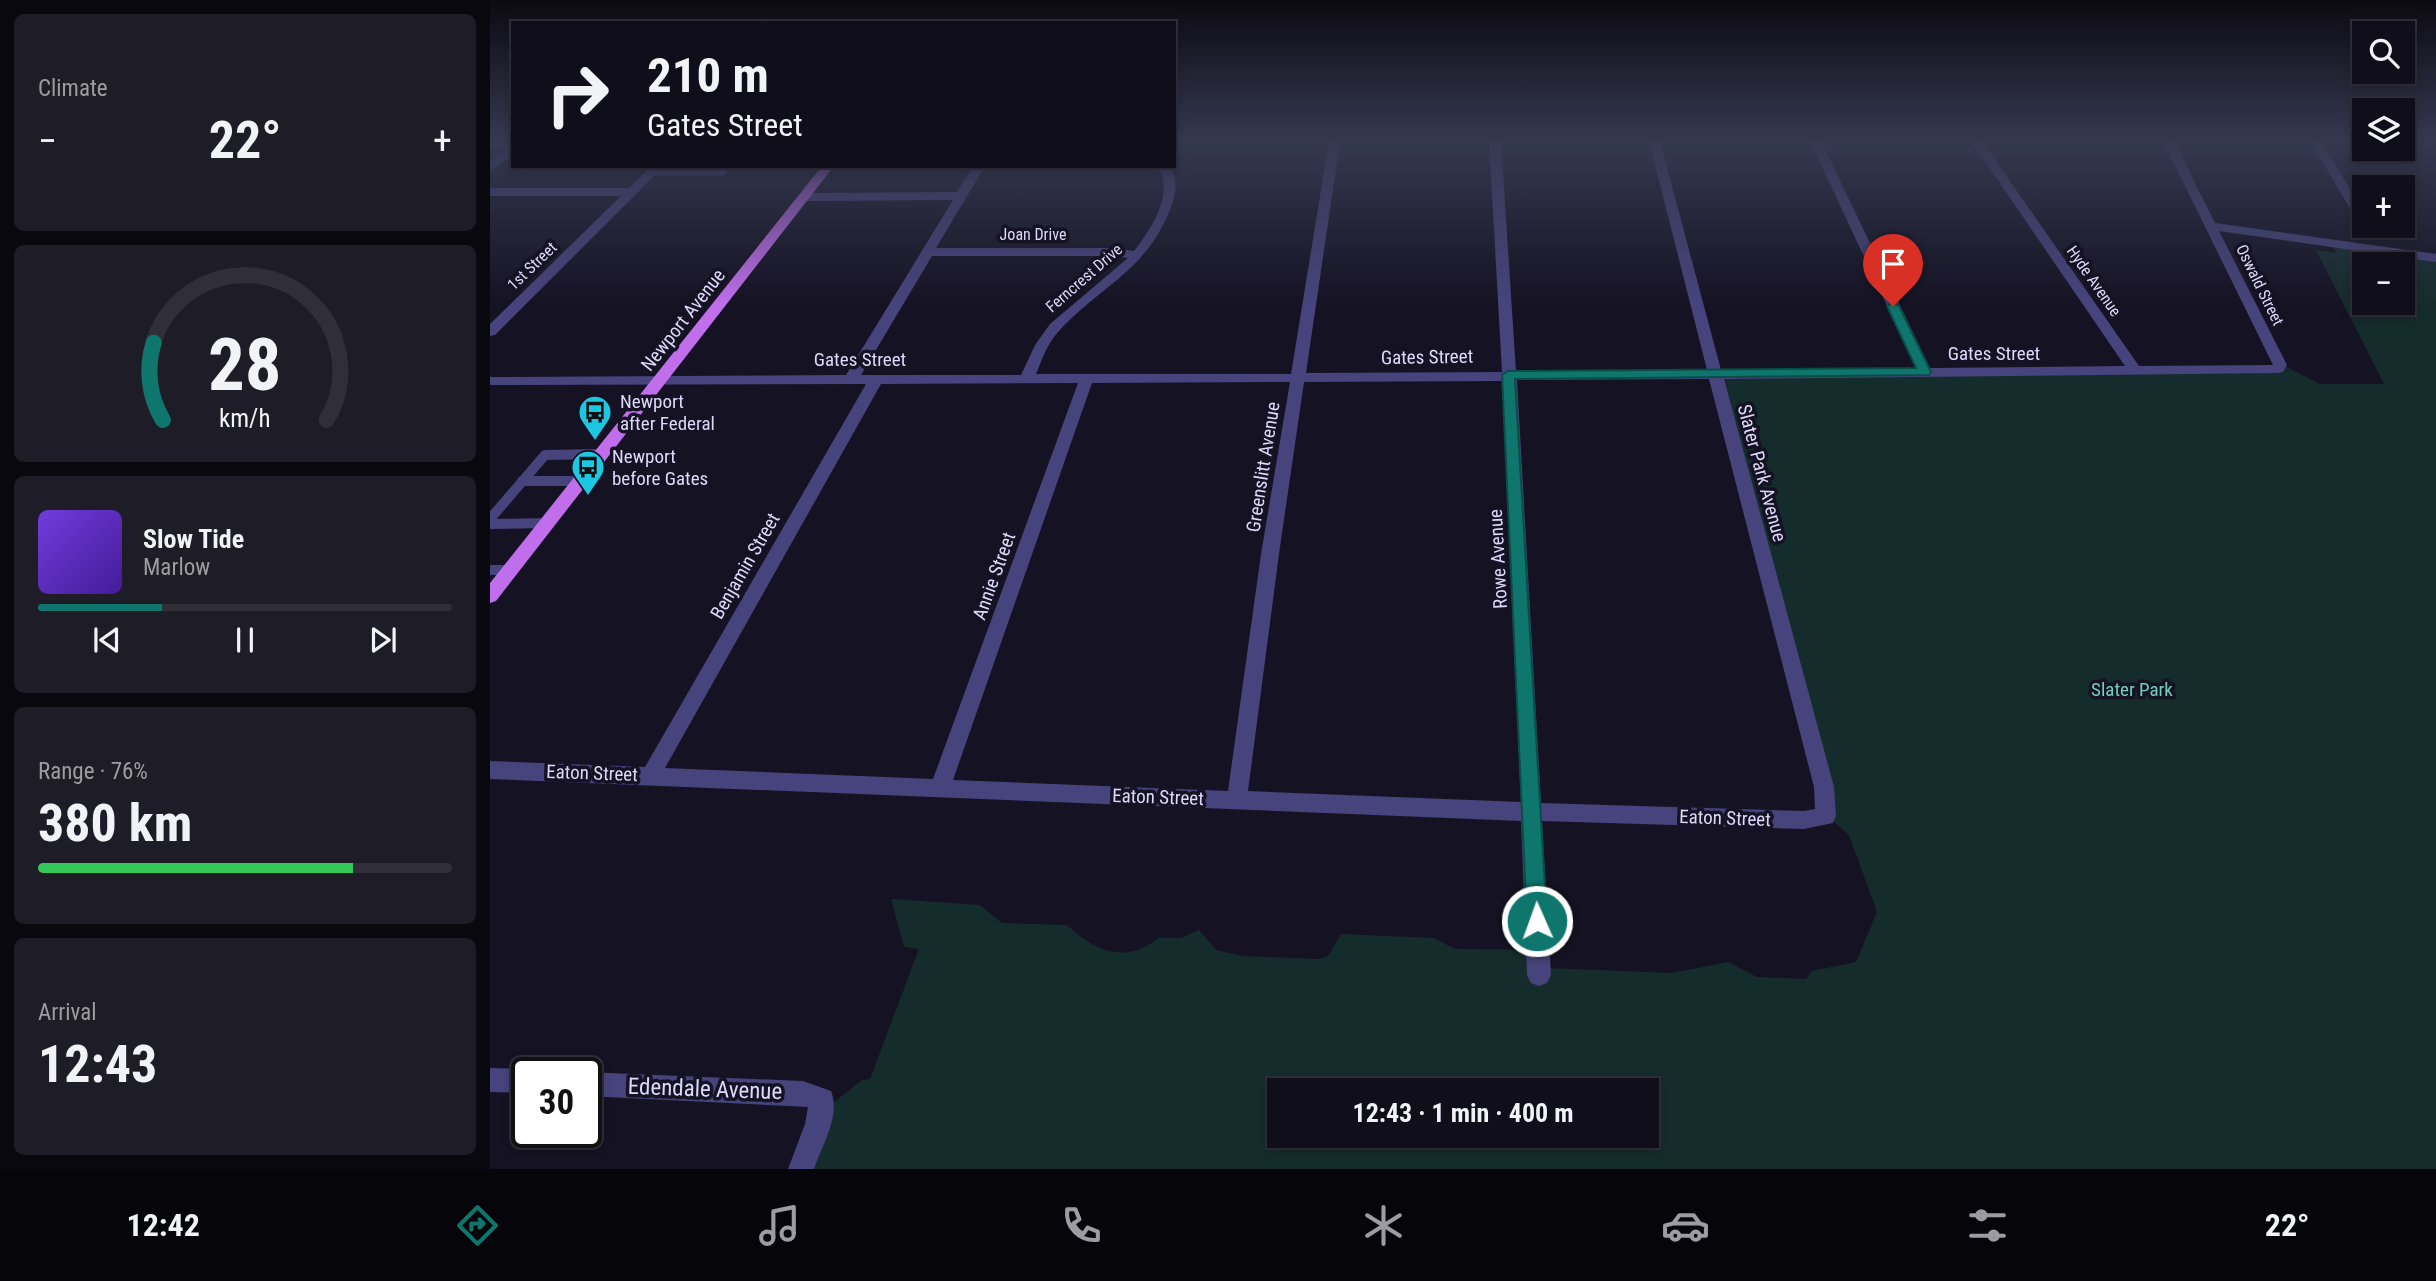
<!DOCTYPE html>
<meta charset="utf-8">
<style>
body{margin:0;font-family:"Roboto Condensed",sans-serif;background:#1e1c27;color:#f1f3f6;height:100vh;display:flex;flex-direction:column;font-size:26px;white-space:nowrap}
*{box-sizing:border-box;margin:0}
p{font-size:23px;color:#9c9ca2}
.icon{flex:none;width:38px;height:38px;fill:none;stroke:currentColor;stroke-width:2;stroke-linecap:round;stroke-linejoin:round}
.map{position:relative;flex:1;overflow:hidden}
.details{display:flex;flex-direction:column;gap:14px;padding:14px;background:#09080e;width:490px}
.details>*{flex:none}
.banner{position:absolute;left:21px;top:21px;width:665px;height:147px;border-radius:0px;box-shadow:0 4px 10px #0003,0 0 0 2px #302e39;background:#100e1a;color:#f1f3f6;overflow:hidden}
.tools{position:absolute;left:1862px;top:21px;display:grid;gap:14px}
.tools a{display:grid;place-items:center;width:63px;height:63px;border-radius:0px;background:#100e1a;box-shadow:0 4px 10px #0003,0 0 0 2px #302e39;font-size:35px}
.speed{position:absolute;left:21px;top:1057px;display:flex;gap:14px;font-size:35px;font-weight:700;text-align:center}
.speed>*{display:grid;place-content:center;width:91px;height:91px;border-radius:50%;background:#100e1a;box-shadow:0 4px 10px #0003,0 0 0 2px #302e39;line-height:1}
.speed .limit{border:4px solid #111;border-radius:10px;background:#fff;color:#111}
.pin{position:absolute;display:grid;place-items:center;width:60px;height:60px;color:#fff;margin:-72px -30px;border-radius:50% 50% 50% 0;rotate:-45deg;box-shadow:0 0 7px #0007}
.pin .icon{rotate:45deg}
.me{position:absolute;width:77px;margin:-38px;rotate:358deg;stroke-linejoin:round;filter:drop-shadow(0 0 5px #0008)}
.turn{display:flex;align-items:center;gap:24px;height:147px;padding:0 21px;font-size:32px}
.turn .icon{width:91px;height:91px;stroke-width:2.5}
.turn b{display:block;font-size:49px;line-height:60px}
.big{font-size:52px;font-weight:700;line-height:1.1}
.details .widget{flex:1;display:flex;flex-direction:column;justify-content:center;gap:10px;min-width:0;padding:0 24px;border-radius:10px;background:#1e1c27}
.details .dial{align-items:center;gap:0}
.dial svg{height:182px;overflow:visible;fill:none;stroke:#302e39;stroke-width:7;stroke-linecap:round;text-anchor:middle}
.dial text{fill:#f1f3f6;stroke:none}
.song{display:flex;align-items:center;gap:21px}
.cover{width:84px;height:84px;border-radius:10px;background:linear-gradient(135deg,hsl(260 70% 55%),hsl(260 70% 35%))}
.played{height:7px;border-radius:4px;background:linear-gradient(90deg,#0f766e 30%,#302e39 30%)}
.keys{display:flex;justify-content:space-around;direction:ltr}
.heat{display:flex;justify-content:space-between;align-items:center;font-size:38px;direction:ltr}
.charge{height:10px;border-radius:5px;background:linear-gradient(90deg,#34c759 76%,#302e39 0)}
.trip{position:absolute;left:777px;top:1078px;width:392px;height:70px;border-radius:0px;background:#100e1a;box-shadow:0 4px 10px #0003,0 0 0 2px #302e39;font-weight:700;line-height:70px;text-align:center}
.dock{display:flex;height:112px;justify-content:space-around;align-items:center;background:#06060a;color:#9c9ca2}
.dock .icon{width:49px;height:49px}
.dock .on{color:#0f766e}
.dock b{font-size:32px;color:#f1f3f6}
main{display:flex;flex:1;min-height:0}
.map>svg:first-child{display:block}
.green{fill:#152c2c;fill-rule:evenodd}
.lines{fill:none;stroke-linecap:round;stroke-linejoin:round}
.service-far1{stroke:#47437c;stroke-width:7}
.service{stroke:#47437c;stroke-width:10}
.minor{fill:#47437c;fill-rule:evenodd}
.primary{fill:#c16eec;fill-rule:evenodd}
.route{fill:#0f766e;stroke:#0a4d48;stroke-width:2}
.labels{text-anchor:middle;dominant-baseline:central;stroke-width:7;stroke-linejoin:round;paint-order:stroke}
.far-street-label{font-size:16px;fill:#ded9fa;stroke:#151223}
.street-label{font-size:19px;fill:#ded9fa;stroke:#151223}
.poi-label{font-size:19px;fill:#ded9fa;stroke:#151223;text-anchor:start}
.park-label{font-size:19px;fill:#6ed1bb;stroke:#151223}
.near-street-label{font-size:23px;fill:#ded9fa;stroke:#151223}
</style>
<main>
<section class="details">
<div class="widget"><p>Climate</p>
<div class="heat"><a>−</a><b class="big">22°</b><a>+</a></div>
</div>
<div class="widget dial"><svg viewBox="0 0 100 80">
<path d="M14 69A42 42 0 1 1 86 69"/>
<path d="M14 69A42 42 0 0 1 10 35" stroke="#0f766e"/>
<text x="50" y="56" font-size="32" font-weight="700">28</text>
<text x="50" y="72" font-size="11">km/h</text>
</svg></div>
<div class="widget">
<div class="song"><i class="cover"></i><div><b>Slow Tide</b><p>Marlow</p></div></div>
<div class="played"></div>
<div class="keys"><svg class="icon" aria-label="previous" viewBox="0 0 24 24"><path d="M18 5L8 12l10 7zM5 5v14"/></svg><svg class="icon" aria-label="pause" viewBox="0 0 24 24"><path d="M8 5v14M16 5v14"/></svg><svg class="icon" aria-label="next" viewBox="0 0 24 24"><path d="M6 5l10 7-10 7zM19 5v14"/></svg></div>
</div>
<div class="widget"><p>Range · 76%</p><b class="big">380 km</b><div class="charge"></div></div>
<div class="widget"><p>Arrival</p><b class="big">12:43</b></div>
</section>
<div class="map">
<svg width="1946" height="1169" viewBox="0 0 1946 1169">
<rect width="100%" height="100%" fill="#151223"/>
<!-- green -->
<path class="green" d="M 1842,243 L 1946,258 L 1946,1169 L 312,1169 L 333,1111 L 372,1080 L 380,1079 L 429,949 L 414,947 L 401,899 L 490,905 L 512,923 L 577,925 C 604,951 636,965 668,938 L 691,938 L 709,930 L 726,950 L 753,956 L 829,959 L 838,956 L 851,934 L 944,938 L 965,949 L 1051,950 L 1055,968 L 1182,973 L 1238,962 L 1267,977 L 1316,979 L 1322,971 L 1366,962 L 1387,912 L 1359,835 L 1344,822 L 1231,377 L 1795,366 L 1830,384 L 1894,384 L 1826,250 L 1846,253 ZM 1874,264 L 1913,264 L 1913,303 L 1874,303 ZM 789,1090 L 1157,1090 L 1157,1136 L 789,1136 Z"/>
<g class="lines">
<!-- service-far1 -->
<path class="service-far1" d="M 162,172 L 233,172"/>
<!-- service -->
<path class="service" d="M 32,481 L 90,481
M 0,519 L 55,455 L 111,454
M 0,524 L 57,523
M 0,570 L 20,570"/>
<!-- minor -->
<path class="minor" d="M 839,141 L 850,141 L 816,373 L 1012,372 L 999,141 L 1011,141 L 1026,372 L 1217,370 L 1159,141 L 1170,141 L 1231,370 L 1426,368 L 1320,141 L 1331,141 L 1440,368 L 1635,366 L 1481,141 L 1492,141 L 1649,366 L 1783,365 L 1673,141 L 1684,141 L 1725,223 L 1946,254 L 1946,262 L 1729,231 L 1797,365 L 1793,372 L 1788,373 L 1234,379 L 1344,787 L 1346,816 L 1343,823 L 1314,829 L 1052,821 L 1061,975 L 1057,983 L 1049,986 L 1041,983 L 1037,975 L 1031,821 L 0,779 L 0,761 L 155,767 L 376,384 L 0,385 L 0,377 L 356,375 L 463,200 L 313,201 L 307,197 L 313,193 L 467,192 L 483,166 L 495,166 L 446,248 L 624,248 L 644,251 C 661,230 686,191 667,166 L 679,166 C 689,180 686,192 681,207 C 657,271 611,285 568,332 C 557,344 552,360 546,374 L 801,374 ZM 442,256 L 624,256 L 638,258 L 560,324 L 545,345 L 531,375 L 371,375 ZM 1219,379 L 1324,787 L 1325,809 L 1314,811 L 1051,803 L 1027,380 ZM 1012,381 L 1031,802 L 758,791 L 789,554 L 814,382 ZM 800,382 L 771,554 L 738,791 L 463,780 L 602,383 ZM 588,383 L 443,779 L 175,768 L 391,384 Z
M 1820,141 L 1831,141 L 1874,212 L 1874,226 L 1868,222 Z
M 0,142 L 23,143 L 23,155 L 0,171 L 0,162 L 16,149 L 0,148 Z
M 161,166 L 174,166 L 5,335 L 0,336 L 0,324 L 131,196 L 0,196 L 0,188 L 139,188 Z
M 0,1068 L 37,1069 L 46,1073 L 37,1073 L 37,1093 L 0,1092 Z
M 96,1072 L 313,1081 L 341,1091 C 351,1115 332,1146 324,1169 L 298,1169 L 315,1124 L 318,1107 L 96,1096 L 96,1073 L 93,1073 Z"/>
<!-- primary -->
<path class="primary" d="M 332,166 L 344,166 L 6,601 L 0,603 L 0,583 Z"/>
</g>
<!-- sky -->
<linearGradient id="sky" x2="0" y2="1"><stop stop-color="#0c0a13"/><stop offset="0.46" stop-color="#353950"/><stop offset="1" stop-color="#353950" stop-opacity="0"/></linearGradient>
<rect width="1946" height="305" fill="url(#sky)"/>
<!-- route -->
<path class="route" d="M 1403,302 L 1409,306 L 1441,372 L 1439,375 L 1025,379 L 1057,921 L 1054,928 L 1047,930 L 1040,928 L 1037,921 L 1012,375 L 1018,371 L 1426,368 L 1397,306 Z"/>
<!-- icons -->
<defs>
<symbol id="bus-pin" viewBox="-11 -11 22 30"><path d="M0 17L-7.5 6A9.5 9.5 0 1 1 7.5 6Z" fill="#1ec7e1" stroke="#151223"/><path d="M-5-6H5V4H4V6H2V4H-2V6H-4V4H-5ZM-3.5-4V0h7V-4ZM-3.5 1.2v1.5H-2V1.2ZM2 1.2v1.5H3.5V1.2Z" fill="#111"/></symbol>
</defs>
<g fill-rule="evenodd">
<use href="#bus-pin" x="86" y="393" width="38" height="52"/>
<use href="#bus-pin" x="79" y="448" width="38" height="52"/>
</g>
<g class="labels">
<!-- far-street labels -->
<g class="far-street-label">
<text x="543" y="234">Joan Drive</text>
<text transform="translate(42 266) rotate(-44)">1st Street</text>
<text transform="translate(594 278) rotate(-41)">Ferncrest Drive</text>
<text transform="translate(1604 281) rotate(55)">Hyde Avenue</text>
<text transform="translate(1770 285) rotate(64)">Oswald Street</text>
</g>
<!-- street labels -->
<g class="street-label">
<text transform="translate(193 320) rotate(-52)">Newport Avenue</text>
<text x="1504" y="353">Gates Street</text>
<text transform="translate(937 357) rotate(-1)">Gates Street</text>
<text x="370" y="359">Gates Street</text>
<text transform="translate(773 467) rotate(-81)">Greenslitt Avenue</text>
<text transform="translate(1272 473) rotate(75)">Slater Park Avenue</text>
<text transform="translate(1008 559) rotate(-93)">Rowe Avenue</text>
<text transform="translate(255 566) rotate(-60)">Benjamin Street</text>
<text transform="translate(504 576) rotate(-70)">Annie Street</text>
<text transform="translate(102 773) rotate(2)">Eaton Street</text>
<text transform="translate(668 797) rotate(2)">Eaton Street</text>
<text transform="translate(1235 818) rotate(2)">Eaton Street</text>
</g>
<!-- poi labels -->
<g class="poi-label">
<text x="130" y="401">Newport<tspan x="130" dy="22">after Federal</tspan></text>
<text x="122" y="456">Newport<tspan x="122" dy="22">before Gates</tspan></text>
</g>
<!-- park labels -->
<g class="park-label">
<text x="1642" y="689">Slater Park</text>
</g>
<!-- near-street labels -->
<g class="near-street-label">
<text transform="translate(215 1089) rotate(2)">Edendale Avenue</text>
</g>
</g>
</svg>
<div class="tools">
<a><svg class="icon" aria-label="search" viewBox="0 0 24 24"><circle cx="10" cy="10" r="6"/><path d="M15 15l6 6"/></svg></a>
<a><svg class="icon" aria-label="layers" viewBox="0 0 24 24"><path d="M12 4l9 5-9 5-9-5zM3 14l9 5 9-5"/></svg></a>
<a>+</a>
<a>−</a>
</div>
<div class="speed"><div class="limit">30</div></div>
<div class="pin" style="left:1403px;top:306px;background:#d93025"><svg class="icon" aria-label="arrive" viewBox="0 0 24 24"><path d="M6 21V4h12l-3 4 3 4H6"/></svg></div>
<svg class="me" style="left:1047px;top:921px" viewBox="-20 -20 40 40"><circle r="17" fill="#0f766e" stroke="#fff" stroke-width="3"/><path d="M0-11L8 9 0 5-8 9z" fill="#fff"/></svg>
<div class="trip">12:43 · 1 min · 400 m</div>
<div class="banner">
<div class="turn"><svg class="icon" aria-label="right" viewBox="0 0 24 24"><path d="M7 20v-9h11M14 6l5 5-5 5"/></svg><div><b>210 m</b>Gates Street</div></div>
</div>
</div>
</main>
<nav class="dock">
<b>12:42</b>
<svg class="icon on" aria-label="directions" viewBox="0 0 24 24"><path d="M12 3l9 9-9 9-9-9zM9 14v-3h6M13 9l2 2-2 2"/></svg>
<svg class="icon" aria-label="music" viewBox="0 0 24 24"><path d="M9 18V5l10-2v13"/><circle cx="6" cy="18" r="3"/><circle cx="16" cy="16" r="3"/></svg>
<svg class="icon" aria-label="phone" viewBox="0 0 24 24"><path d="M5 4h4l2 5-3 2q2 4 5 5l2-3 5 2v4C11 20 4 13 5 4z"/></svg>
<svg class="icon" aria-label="climate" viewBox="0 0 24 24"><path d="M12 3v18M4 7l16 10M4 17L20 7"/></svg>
<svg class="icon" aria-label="car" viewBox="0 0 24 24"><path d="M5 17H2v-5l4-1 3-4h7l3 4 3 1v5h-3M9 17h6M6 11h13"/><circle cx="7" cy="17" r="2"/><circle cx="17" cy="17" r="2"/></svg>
<svg class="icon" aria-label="filters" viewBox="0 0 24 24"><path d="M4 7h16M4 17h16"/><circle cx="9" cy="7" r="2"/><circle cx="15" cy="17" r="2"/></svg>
<b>22°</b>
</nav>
